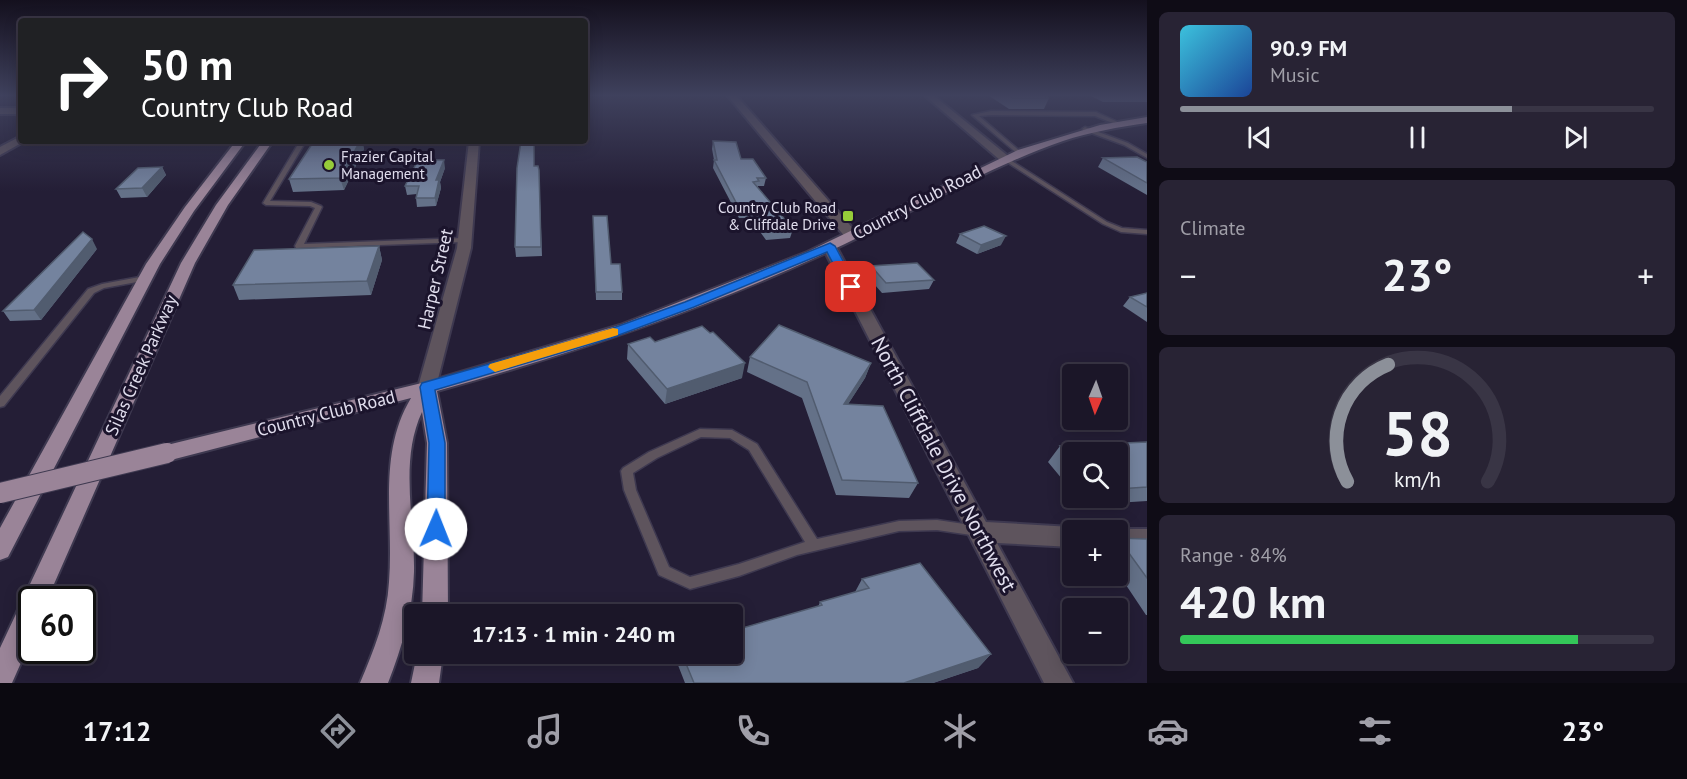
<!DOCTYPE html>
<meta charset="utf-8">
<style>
body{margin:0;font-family:"PT Sans",sans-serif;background:#282334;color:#f1f3f6;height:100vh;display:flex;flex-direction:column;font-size:22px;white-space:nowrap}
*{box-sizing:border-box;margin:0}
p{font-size:20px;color:#a09fa8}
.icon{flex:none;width:33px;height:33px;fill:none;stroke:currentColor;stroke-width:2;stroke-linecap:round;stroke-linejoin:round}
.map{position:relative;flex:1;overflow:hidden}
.details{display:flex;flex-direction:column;gap:12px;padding:12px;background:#0f0c16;width:540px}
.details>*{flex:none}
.banner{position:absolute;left:18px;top:18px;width:570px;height:126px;border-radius:6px;box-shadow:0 3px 15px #0003,0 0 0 2px #393545;background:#202124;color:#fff;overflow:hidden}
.needle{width:39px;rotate:182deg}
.fabs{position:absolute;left:1062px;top:364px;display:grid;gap:12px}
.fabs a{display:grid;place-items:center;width:66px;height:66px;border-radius:6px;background:#1b1628;box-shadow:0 3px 15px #0003,0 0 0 2px #393545;font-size:30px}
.speed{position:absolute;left:18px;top:586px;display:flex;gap:12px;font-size:30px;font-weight:700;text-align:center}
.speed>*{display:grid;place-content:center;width:78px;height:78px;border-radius:50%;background:#1b1628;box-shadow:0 3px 15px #0003,0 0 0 2px #393545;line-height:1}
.speed .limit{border:3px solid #111;border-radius:9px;background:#fff;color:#111}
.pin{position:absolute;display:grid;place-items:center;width:51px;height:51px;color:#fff;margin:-26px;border-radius:12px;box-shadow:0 3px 9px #0006}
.me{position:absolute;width:66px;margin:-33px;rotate:1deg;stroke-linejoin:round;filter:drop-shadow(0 0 4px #0008)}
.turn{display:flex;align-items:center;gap:21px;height:126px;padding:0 24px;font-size:27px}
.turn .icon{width:78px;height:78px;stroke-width:2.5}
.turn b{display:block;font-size:42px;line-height:51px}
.big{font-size:45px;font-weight:700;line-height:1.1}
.details .widget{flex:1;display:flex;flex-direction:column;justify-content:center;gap:9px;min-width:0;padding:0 21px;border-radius:9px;background:#282334}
.details .dial{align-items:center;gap:0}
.dial svg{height:156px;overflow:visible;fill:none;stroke:#393545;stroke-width:7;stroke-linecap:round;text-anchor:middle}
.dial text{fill:#f1f3f6;stroke:none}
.song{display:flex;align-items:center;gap:18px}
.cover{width:72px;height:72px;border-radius:9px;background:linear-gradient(135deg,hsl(190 70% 55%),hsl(220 70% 35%))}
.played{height:6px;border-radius:3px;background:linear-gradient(90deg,#8c9099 70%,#393545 70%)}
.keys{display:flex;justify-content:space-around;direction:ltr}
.heat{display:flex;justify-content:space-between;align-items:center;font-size:33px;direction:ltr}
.charge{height:9px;border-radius:4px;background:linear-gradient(90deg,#34c759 84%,#393545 0)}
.trip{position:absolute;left:404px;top:604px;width:339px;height:60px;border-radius:6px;background:#1b1628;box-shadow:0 3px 15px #0003,0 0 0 2px #393545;font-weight:700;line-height:60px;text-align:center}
.menu{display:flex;height:96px;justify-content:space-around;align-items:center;background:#0b0910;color:#a09fa8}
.menu .icon{width:42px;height:42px}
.menu .current{color:#8c9099}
.menu b{font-size:27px;color:#f1f3f6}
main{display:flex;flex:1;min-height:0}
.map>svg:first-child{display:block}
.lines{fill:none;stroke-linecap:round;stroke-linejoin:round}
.service-casing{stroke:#3e3950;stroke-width:3}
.minor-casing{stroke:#3e3950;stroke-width:4}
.primary-casing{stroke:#3e3950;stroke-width:4}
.service{fill:#5e545d;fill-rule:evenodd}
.minor{fill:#5e545d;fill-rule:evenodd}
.primary{fill:#9a8498;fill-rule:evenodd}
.primary-bridge-casing{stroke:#3e3950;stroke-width:22;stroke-linecap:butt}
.primary-bridge{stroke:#9a8498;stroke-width:20}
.wall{fill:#647188}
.shaded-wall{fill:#515c6f}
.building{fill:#74839e;stroke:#515c6f;stroke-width:1.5}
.route{fill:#1a73e8;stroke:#114b97;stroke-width:1.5}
.slow{fill:#f59e0b}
.poi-dot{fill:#96cc39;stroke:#1b142c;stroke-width:2}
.labels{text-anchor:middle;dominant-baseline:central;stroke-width:6;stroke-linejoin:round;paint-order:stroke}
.far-poi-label{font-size:15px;fill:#e1deee;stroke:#1b142c;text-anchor:start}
.street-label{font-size:18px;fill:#e1deee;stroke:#1b142c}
.near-street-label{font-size:21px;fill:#e1deee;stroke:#1b142c}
</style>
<main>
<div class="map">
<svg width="1147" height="683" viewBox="0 0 1147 683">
<rect width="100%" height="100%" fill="#241e36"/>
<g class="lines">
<defs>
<path id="service" d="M 991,111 L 1096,112 L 1120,123 L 1115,124 L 1095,116 L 991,115 L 979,116 L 1021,152 L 1022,153 L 1019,155 L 972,115 Z
M 1085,127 L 1128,143 L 1147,154 L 1147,158 L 1124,145 L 1083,130 L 1082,129 Z
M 300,141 L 306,141 L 270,201 L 311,202 L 321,206 L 322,207 L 304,244 L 464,238 L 468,240 L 464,242 L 296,248 L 295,246 L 315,208 L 310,206 L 266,205 L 263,203 Z
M 1004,156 L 1107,222 L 1122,228 L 1147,230 L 1147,234 L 1121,232 L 1103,224 L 1002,159 L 1001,158 Z
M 145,276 L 149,278 L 148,280 L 104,288 L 94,293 L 4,406 L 0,407 L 0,396 L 88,289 L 102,284 Z
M 700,429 L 732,430 L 757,444 L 817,539 L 899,521 L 937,520 L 978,526 L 982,527 L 984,531 L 982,535 L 978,536 L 937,530 L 899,531 L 797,555 L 739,576 L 690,589 L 659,575 L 624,490 L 621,471 L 623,468 L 649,452 ZM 701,437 L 730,438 L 749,450 L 805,542 L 739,564 L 690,577 L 669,567 L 636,490 L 633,473 L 657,458 Z"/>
<path id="minor" d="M 727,95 L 736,95 L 856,232 L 856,238 L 846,238 Z
M 924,95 L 933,95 L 1008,156 L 1008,160 L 1000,160 Z
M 0,108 L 21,108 L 21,114 L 0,114 Z
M 21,136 L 21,141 L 25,141 L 0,155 L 0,147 Z
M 469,141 L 479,141 L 471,248 L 436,387 L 433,391 L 421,391 L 418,387 L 457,248 Z
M 829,242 L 836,246 L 986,522 L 1072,527 L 1080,530 L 1072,531 L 1072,547 L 997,543 L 1073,683 L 1044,683 L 822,246 Z
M 1118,529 L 1147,529 L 1147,549 L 1118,549 L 1118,531 L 1112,531 Z"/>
<path id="primary" d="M 1147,117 L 1147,123 C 1119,127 1090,132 1063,141 C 977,171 900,220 817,257 C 694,313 567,355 437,391 L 447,443 L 448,615 L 422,615 L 427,443 L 422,412 C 399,461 415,520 414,572 C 413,611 402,647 388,683 L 360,683 C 374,650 387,618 389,582 C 394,519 377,455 411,398 L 167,461 L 160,459 L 157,453 L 160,447 L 167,445 L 430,381 L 620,325 L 807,252 L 1018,150 L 1100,125 Z
M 236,141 L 246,141 L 194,211 L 160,264 L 8,557 L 0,560 L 0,528 L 146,264 L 185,207 Z
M 263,141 L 273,141 L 228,205 L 195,263 L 47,600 L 32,600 L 32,638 L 12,683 L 0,683 L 0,648 L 181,263 L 216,205 Z
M 417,654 L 443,654 L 439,683 L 411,683 Z"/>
</defs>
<!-- service casing -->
<use href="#service" class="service-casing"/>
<!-- minor casing -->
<use href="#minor" class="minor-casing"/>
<!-- primary casing -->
<use href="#primary" class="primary-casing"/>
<!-- service -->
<use href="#service" class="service"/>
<!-- minor -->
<use href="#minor" class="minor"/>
<!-- primary -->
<use href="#primary" class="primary"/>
<defs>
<path id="primary-bridge" d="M 0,493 L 167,453"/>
</defs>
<!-- primary-bridge casing -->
<use href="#primary-bridge" class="primary-bridge-casing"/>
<!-- primary-bridge -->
<use href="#primary-bridge" class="primary-bridge"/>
</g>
<!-- wall -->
<path class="wall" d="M 988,95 L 1043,95 L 1049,98 L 1044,109 L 1009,109 Z
M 1089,95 L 1147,95 L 1147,102 L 1103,102 Z
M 314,141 L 362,141 L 364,149 L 344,190 L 293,192 L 289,179 Z
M 713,141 L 741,159 L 766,178 L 764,186 L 758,186 L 758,188 L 793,229 L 790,238 L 766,240 L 750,218 L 739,218 L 713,168 L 714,160 L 712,149 Z
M 1103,158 L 1147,162 L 1147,195 L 1098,167 Z
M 534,166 L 539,170 L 542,256 L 516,257 L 515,247 Z
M 162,167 L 166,175 L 147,197 L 121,198 L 116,189 Z
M 445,168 L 440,182 L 441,188 L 436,206 L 417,207 L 416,198 L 417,194 L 407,195 L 405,186 Z
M 593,216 L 622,292 L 622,300 L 596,300 Z
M 960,234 L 1001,245 L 977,254 L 956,243 Z
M 379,246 L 382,260 L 371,295 L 239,300 L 233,285 Z
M 97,249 L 41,320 L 10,321 L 3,311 Z
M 871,266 L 934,280 L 929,289 L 882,293 L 867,276 Z
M 1147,293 L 1147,322 L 1123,306 L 1130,297 Z
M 655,342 L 742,378 L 665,404 L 627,359 L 628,344 Z
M 750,357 L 871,363 L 865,378 L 848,404 L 918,483 L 909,498 L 836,495 L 802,398 L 747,372 Z
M 1147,442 L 1147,501 L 1084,505 L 1078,498 L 1118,498 L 1118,453 L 1072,453 L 1072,491 L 1048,462 L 1060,446 Z
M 1118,538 L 1147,539 L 1147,615 L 1146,615 L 1118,573 Z
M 862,579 L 991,654 L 978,668 L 933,683 L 685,683 L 676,660 L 677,654 L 732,654 L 818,607 L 820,602 L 855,592 Z"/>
<!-- shaded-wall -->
<path class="shaded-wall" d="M 360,141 L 362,141 L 364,149 L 344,190 L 340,178 Z
M 444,160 L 445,168 L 440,182 L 441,188 L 436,206 L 435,198 L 436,180 Z
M 162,167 L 166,175 L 147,197 L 142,188 Z
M 1006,236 L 1001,245 L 977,254 L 981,245 Z
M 92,239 L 97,249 L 41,320 L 34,310 Z
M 379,246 L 382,260 L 371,295 L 367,281 Z
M 745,363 L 742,378 L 665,404 L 667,389 Z
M 871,363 L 865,378 L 838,420 L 844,404 Z
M 991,654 L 978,668 L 933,683 L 904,683 Z"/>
<!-- building -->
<path class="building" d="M 1008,95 L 1043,95 L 1049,98 L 1013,98 Z
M 314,141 L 360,141 L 340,178 L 289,179 Z
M 521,141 L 534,141 L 534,166 L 538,166 L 539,170 L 541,247 L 515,247 L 517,168 Z
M 713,141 L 736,142 L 741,159 L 753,159 L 766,178 L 757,178 L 759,181 L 753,182 L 793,229 L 768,231 L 752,210 L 740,210 L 714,160 L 717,160 Z
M 1137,157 L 1147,162 L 1147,183 L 1103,158 Z
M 418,160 L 444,160 L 436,180 L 439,180 L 435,198 L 416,198 L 419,186 L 405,186 Z
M 162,167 L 142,188 L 116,189 L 138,168 Z
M 593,216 L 607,216 L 611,264 L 620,264 L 622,292 L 596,292 Z
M 984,226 L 1006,236 L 981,245 L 960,234 Z
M 83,232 L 92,239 L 34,310 L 3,311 Z
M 379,246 L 367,281 L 233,285 L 254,250 Z
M 917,263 L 934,280 L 886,283 L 871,266 Z
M 1147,293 L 1147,307 L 1130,297 Z
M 779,325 L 871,363 L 844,404 L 883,406 L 918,483 L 842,480 L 807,382 L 750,357 Z
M 702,326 L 710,333 L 713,332 L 745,363 L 667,389 L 628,344 L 650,337 L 655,342 Z
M 1147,442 L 1147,487 L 1118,489 L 1118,453 L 1072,453 L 1072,461 L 1060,446 Z
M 1118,538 L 1147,539 L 1147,578 Z
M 920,563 L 991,654 L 904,683 L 694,683 L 682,654 L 732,654 L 732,631 L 822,605 L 820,602 L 869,588 L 862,579 Z"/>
<!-- sky -->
<linearGradient id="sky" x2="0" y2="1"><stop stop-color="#14101e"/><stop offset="0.5" stop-color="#3f415d"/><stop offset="1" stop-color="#3f415d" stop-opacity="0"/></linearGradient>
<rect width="1147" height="191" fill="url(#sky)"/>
<!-- route -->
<path class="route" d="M 830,243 L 835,246 L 857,287 L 855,290 L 847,290 L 827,252 L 694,307 L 611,338 L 435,390 L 445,443 L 445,529 L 442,535 L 436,537 L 429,535 L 427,529 L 429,443 L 420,387 L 422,383 L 602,332 L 685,302 Z"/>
<!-- slow -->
<path class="slow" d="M 613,328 L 618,329 L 618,335 L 495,372 L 488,367 L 490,364 Z"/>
<!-- markers -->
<g class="poi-dot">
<circle cx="329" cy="165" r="6"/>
<rect x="842" y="210" width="12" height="12" rx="3"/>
</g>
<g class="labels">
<!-- far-poi labels -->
<g class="far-poi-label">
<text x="341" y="156">Frazier Capital<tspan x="341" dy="17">Management</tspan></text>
<text x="836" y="207" text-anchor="end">Country Club Road<tspan x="836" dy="17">&amp; Cliffdale Drive</tspan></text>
</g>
<!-- street labels -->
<g class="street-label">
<text transform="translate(917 202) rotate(-27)">Country Club Road</text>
<text transform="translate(435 279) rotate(-77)">Harper Street</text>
<text transform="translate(141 365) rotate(-66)">Silas Creek Parkway</text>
<text transform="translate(326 413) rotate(-14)">Country Club Road</text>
</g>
<!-- near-street labels -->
<g class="near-street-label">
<text transform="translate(944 464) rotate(62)">North Cliffdale Drive Northwest</text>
</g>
</g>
</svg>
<div class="fabs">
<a><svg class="needle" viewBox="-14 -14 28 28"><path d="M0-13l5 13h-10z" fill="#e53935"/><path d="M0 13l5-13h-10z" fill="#a09fa8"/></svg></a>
<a><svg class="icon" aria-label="search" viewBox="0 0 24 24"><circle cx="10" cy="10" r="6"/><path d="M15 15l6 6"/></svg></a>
<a>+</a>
<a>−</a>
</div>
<div class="speed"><div class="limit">60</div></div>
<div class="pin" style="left:851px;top:287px;background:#d93025"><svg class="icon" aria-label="arrive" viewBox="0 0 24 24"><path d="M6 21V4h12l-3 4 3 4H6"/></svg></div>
<svg class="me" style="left:436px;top:529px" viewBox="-20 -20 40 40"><circle r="19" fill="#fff"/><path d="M0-13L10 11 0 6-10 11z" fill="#1a73e8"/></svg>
<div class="trip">17:13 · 1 min · 240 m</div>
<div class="banner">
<div class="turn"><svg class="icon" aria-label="right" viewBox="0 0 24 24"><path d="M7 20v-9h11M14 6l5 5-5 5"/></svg><div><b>50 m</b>Country Club Road</div></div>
</div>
</div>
<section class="details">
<div class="widget">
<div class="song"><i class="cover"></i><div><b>90.9 FM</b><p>Music</p></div></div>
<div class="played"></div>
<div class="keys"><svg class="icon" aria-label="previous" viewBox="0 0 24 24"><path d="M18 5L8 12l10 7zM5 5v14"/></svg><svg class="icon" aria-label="pause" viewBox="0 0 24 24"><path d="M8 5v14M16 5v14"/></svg><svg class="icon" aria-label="next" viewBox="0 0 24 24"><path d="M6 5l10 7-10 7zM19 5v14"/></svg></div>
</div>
<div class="widget"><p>Climate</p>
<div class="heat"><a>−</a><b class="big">23°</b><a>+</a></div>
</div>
<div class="widget dial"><svg viewBox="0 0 100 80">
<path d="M14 69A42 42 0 1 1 86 69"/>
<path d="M14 69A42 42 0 0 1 35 9" stroke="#8c9099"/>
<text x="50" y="56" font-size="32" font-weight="700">58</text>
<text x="50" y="72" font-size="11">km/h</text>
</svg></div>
<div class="widget"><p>Range · 84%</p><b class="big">420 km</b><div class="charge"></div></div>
</section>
</main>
<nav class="menu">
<b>17:12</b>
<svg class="icon current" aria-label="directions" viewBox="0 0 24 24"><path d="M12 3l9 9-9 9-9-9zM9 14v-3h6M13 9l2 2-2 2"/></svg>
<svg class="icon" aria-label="music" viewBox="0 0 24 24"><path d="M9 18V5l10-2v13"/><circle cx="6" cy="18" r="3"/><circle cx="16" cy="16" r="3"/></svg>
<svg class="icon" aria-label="phone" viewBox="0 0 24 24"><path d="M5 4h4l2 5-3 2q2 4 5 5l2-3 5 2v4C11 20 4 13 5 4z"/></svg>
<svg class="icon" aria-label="climate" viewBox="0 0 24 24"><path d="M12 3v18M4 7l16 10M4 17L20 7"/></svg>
<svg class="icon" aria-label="car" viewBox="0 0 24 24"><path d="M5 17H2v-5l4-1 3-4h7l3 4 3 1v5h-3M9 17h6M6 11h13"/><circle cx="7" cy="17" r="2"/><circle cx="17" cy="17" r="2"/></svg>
<svg class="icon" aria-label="filters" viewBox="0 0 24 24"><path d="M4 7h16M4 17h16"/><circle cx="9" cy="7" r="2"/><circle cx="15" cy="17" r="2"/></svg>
<b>23°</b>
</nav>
